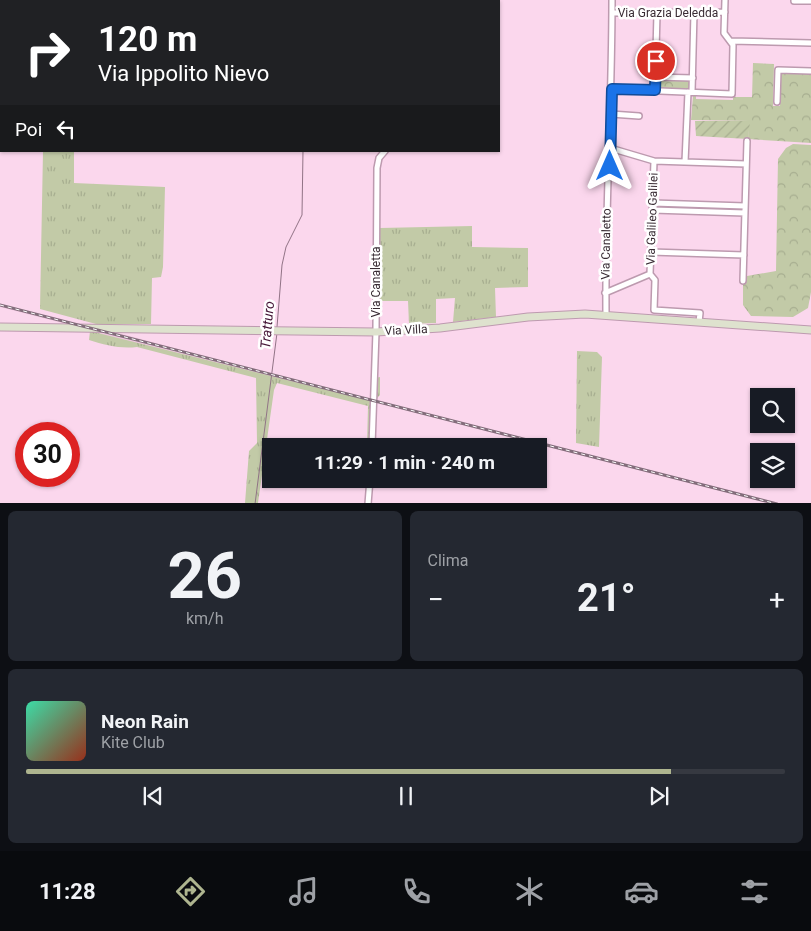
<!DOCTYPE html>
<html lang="it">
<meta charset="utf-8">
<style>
body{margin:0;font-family:Roboto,sans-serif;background:#242831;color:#f1f3f6;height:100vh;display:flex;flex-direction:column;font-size:19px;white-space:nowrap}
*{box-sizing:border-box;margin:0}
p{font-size:16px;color:#9ea1a6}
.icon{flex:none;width:28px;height:28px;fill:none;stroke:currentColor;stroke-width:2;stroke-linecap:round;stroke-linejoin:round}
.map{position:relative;height:503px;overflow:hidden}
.drawer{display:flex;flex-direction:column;gap:8px;padding:8px;background:#0d0f14;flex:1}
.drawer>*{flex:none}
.hud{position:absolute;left:0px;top:0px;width:500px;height:152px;box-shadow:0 1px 4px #0004;background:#202124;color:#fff;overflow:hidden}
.controls{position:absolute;left:750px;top:388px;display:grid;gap:10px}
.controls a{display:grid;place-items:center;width:45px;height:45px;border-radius:0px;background:#171b24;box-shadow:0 1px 4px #0004;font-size:25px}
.speed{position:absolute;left:15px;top:422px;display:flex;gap:10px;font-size:25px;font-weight:700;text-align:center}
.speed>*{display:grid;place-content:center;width:65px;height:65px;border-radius:50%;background:#171b24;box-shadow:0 1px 4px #0004;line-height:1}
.speed .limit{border:8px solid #d22;background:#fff;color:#111}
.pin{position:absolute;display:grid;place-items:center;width:42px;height:42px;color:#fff;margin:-21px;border:2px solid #fff;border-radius:50%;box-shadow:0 1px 5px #0007}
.me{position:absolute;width:55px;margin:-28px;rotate:0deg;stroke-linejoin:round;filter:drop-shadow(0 0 4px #0008)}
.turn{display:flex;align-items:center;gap:18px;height:105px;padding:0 15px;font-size:22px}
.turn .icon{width:65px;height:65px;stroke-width:2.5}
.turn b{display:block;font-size:35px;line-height:42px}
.then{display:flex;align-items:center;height:48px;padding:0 15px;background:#0003;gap:10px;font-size:19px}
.big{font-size:38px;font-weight:700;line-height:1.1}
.drawer .tile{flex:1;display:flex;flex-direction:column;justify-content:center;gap:8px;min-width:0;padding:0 18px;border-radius:8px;background:#242831}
.drawer .dial{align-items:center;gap:0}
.dial b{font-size:65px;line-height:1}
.song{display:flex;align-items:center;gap:15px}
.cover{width:60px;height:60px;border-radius:8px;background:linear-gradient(135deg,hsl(160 70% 55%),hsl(10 70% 35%))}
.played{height:5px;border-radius:2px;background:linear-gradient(90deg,#aeb58f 85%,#363941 85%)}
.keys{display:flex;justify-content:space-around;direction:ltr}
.heat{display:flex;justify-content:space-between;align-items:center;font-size:28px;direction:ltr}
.drawer .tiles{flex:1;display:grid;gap:8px;grid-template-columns:1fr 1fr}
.tile:last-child{grid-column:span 2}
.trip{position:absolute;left:262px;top:438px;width:285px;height:50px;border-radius:0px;background:#171b24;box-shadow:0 1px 4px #0004;font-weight:700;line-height:50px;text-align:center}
.tab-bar{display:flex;height:80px;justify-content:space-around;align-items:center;background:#090b0e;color:#9ea1a6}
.tab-bar .icon{width:35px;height:35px}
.tab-bar .on{color:#aeb58f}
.tab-bar b{font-size:22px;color:#f1f3f6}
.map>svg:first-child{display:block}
.built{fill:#f0c7e0}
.grass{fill:url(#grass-tufts)}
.forest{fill:url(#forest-crowns)}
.garden{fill:url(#garden-furrows)}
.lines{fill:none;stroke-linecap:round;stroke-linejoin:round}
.stream{stroke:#917386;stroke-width:1}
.street-casing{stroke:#bd9aaf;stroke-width:8}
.secondary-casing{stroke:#bd9aaf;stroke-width:9}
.street{stroke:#fff;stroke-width:5}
.secondary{stroke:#dee2ce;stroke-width:7}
.rail-casing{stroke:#836d7b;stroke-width:3}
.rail{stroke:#fff;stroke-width:1;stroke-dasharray:4;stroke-linecap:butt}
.route-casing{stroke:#114b97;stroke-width:12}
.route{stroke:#1a73e8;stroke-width:9}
.labels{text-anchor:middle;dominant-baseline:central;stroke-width:5;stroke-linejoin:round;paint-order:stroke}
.street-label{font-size:12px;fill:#392c34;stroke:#fff}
.water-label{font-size:14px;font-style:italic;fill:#451637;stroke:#fff}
</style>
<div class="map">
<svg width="811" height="504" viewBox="0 0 811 504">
<defs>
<pattern id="grass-tufts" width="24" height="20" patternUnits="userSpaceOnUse" patternTransform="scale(1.25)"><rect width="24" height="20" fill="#c2caa7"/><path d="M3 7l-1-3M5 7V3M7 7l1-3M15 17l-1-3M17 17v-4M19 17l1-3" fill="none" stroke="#a7ae90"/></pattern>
<pattern id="forest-crowns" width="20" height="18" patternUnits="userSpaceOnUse" patternTransform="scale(1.25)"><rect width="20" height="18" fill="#c2caa7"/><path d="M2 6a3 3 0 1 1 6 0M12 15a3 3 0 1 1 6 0" fill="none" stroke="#a7ae90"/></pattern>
<pattern id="garden-furrows" width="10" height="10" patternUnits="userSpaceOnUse" patternTransform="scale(1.25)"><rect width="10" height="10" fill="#c2caa7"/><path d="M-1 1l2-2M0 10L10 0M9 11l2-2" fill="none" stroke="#a7ae90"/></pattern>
</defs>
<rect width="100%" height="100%" fill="#fbd7ed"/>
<!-- built -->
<path class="built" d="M 0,304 L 58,319 L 83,325 L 74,326 L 0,307 Z
M 90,331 L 111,331 L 371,401 L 137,344 Z
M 375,400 L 672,476 L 749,495 L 749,498 L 470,427 Z"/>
<!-- grass -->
<path class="grass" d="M 43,151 L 74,151 L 74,183 L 165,187 L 163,267 L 161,277 L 152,278 L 151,324 L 96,324 L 40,309 Z
M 472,226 L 472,247 L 528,248 L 528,287 L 495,288 L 496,317 L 453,322 L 455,298 L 436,299 L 436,323 L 409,324 L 408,301 L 380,301 L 380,228 Z
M 90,331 L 371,401 L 371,379 L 380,377 L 380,395 L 375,400 L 374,437 L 377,446 L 367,446 L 368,406 L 277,383 L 274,390 L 258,503 L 245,503 L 249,451 L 257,443 L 256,378 L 137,347 C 120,349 105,345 89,340 Z
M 577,351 L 597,352 L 602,357 L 599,447 L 576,443 Z"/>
<!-- forest -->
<path class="forest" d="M 753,63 L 774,64 L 773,106 L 780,106 L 781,73 L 811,73 L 811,143 L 748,139 L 749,121 L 691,120 L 693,96 L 696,96 L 696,99 L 733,100 L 733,97 L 752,97 Z
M 657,78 L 692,79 L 691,89 L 657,88 Z
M 793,144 L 811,145 L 811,292 L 808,308 L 793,317 L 751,316 L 743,305 L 743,281 L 747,281 L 747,276 L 776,271 L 778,159 L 786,148 Z"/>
<!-- garden -->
<path class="garden" d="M 695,121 L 750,121 L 748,139 L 696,136 Z"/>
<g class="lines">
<!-- stream -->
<path class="stream" d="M 298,0 L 298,1
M 277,327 L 282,265 L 286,247 L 302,215 L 303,151
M 255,504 L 277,333"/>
<defs>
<path id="street" d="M 409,1 L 409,0
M 794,1 L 811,1
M 612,13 L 725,12
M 731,41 L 811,43
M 655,77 L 693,78
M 612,89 L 732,94 L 733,45 L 724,33 L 725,0
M 655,90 L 657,13
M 692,92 L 694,12
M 777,102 L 778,70 L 811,71
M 611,114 L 639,116
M 610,148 L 654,161 L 746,164
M 685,162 L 688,92
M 653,203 L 745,206
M 653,210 L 745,213
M 651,252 L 744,255
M 650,274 L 655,280 L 654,310 L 700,313 L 699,322
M 743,281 L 747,141
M 605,293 L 650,274 L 654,161
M 606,314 C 605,210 612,105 612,0
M 372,446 L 376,332 L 377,168 L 379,158 L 385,151
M 368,504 L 370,479"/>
<path id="secondary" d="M 0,327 L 376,332 L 440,328 L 528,317 L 585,314 L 811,330"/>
</defs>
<!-- street casing -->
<use href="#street" class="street-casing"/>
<!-- secondary casing -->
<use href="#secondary" class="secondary-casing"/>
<!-- street -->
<use href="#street" class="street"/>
<!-- secondary -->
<use href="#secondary" class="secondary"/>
<defs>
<path id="rail" d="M 0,305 L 777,504"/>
</defs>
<!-- rail casing -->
<use href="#rail" class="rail-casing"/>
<!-- rail -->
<use href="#rail" class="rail"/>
</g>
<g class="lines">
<defs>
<path id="route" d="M 610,166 L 612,89 L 655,90 L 656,61"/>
</defs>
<!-- route casing -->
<use href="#route" class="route-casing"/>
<!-- route -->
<use href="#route" class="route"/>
</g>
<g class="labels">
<!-- street labels -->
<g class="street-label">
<text x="668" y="13">Via Grazia Deledda</text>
<text transform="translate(652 219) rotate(-88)">Via Galileo Galilei</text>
<text transform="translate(606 244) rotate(-89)">Via Canaletto</text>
<text transform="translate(376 282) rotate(-90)">Via Canaletta</text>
<text transform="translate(406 330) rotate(-3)">Via Villa</text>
</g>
<!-- water labels -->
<g class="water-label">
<text transform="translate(267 325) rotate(-85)">Tratturo</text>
</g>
</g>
</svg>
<div class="controls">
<a><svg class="icon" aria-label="search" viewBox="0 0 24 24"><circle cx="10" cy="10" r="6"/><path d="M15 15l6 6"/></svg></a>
<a><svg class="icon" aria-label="layers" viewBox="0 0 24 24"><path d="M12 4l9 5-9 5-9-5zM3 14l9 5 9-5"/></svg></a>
</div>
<div class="speed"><div class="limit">30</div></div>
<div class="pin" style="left:656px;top:61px;background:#d93025"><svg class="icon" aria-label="arrive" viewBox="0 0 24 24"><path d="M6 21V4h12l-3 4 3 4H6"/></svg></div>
<svg class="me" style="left:610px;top:166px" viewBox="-20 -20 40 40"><path d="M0-17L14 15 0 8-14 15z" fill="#1a73e8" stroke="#fff" stroke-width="4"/></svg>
<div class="trip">11:29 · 1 min · 240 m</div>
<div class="hud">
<div class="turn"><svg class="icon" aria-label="right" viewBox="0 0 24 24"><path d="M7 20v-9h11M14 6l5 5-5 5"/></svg><div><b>120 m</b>Via Ippolito Nievo</div></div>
<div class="then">Poi<svg class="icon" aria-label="left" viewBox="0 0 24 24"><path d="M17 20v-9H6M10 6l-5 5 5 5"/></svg></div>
</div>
</div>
<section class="drawer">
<div class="tiles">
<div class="tile dial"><b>26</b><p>km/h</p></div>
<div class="tile"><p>Clima</p>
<div class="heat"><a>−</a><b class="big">21°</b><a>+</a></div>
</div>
<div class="tile">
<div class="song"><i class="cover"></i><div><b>Neon Rain</b><p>Kite Club</p></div></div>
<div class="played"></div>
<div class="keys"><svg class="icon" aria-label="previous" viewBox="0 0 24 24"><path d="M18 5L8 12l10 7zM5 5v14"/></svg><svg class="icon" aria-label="pause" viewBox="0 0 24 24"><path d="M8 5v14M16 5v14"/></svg><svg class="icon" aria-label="next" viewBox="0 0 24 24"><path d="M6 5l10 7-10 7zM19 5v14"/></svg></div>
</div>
</div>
</section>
<nav class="tab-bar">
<b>11:28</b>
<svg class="icon on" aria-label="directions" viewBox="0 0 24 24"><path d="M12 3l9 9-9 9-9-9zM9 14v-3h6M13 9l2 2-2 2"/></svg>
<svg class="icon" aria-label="music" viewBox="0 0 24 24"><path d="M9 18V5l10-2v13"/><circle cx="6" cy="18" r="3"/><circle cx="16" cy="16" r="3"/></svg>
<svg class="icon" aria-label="phone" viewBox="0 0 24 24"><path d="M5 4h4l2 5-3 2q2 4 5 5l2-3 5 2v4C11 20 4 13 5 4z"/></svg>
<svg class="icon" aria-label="climate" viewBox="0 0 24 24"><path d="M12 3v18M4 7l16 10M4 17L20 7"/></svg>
<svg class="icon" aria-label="car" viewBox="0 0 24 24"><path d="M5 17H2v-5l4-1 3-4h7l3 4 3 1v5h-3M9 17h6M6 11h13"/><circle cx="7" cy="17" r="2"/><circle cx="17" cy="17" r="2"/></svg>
<svg class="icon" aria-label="filters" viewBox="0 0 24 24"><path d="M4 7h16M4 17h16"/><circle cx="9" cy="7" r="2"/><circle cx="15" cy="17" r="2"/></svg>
</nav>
